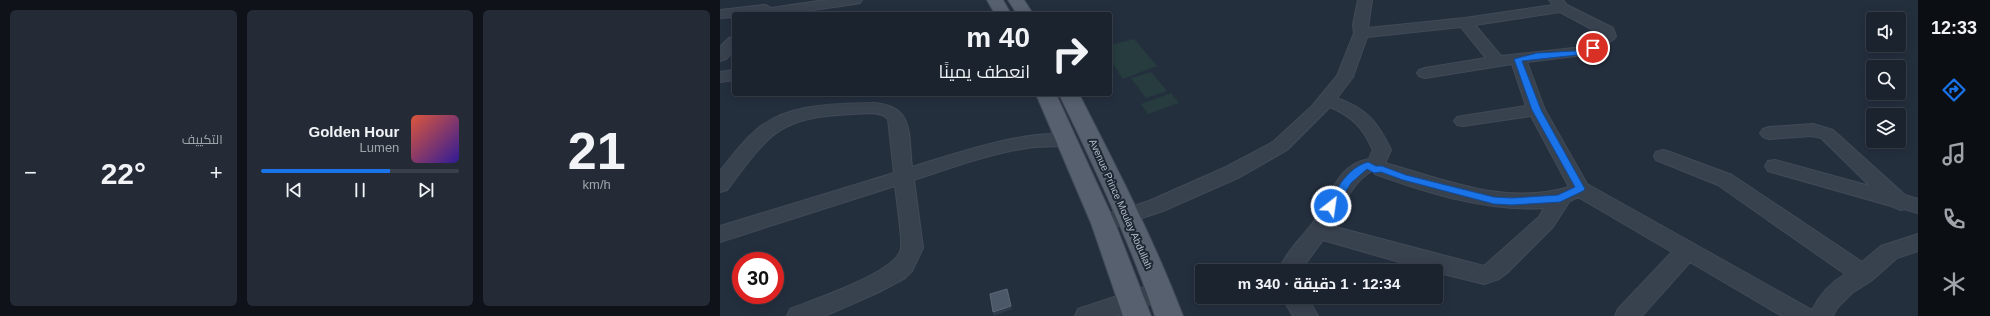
<!DOCTYPE html>
<html lang="ar">
<meta charset="utf-8">
<style>
body{margin:0;font-family:Arial,Cairo,sans-serif;background:#242b36;color:#f1f3f6;direction:rtl;height:100vh;display:flex;flex-direction:column;font-size:15px;white-space:nowrap}
*{box-sizing:border-box;margin:0}
p{font-size:13px;color:#a0a4aa}
.icon{flex:none;width:22px;height:22px;fill:none;stroke:currentColor;stroke-width:2;stroke-linecap:round;stroke-linejoin:round}
.map{position:relative;flex:1;overflow:hidden;direction:ltr}
.details{display:flex;flex-direction:column;gap:10px;padding:10px;background:#0f1319;width:720px}
.details>*{flex:none}
.top-card{position:absolute;left:12px;top:12px;width:380px;height:84px;border-radius:4px;box-shadow:0 2px 10px #0003,0 0 0 1px #39404a;direction:rtl;background:#1b232e;color:#f1f3f6;overflow:hidden}
.controls{position:absolute;left:1146px;top:12px;display:grid;gap:8px}
.controls a{display:grid;place-items:center;width:40px;height:40px;border-radius:4px;background:#1b232e;box-shadow:0 2px 10px #0003,0 0 0 1px #39404a;font-size:20px}
.speed{position:absolute;left:12px;top:252px;display:flex;gap:8px;font-size:20px;font-weight:700;text-align:center}
.speed>*{display:grid;place-content:center;width:52px;height:52px;border-radius:50%;background:#1b232e;box-shadow:0 2px 10px #0003,0 0 0 1px #39404a;line-height:1}
.speed .limit{border:6px solid #d22;background:#fff;color:#111}
.pin{position:absolute;display:grid;place-items:center;width:34px;height:34px;color:#fff;margin:-17px;border:2px solid #fff;border-radius:50%;box-shadow:0 1px 4px #0007}
.me{position:absolute;width:44px;margin:-22px;rotate:30deg;stroke-linejoin:round;filter:drop-shadow(0 0 3px #0008)}
.turn{display:flex;align-items:center;gap:14px;height:84px;padding:0 16px;font-size:18px}
.turn .icon{width:52px;height:52px;stroke-width:2.5}
.turn b{display:block;font-size:28px;line-height:34px}
.big{font-size:30px;font-weight:700;line-height:1.1}
.details .tile{flex:1;display:flex;flex-direction:column;justify-content:center;gap:6px;min-width:0;padding:0 14px;border-radius:6px;background:#242b36}
.details .dial{align-items:center;gap:0}
.dial b{font-size:52px;line-height:1}
.song{display:flex;align-items:center;gap:12px}
.cover{width:48px;height:48px;border-radius:6px;background:linear-gradient(135deg,hsl(10 70% 55%),hsl(250 70% 35%))}
.played{height:4px;border-radius:2px;background:linear-gradient(90deg,#1a73e8 65%,#39404a 65%)}
.keys{display:flex;justify-content:space-around;direction:ltr}
.heat{display:flex;justify-content:space-between;align-items:center;font-size:22px;direction:ltr}
.details .tiles{flex:1;display:grid;gap:10px;grid-template-columns:repeat(3,1fr)}
.trip{position:absolute;left:475px;top:264px;width:248px;height:40px;border-radius:4px;background:#1b232e;box-shadow:0 2px 10px #0003,0 0 0 1px #39404a;font-weight:700;line-height:40px;text-align:center;direction:rtl}
main{display:flex;flex:1;min-height:0}
.menu{display:flex;flex-direction:column;width:72px;justify-content:space-around;align-items:center;background:#0b0e12;color:#a0a4aa}
.menu .icon{width:28px;height:28px}
.menu .on{color:#1a73e8}
.menu b{font-size:18px;color:#f1f3f6}
.map>svg:first-child{display:block}
.green{fill:#263c3f}
.lines{fill:none;stroke-linecap:round;stroke-linejoin:round}
.minor-casing{stroke:#414a57;stroke-width:2}
.major-casing{stroke:#414a57;stroke-width:2}
.minor{fill:#38414e;fill-rule:evenodd}
.major{fill:#56606e;fill-rule:evenodd}
.shaded-wall{fill:#2f3b4b}
.building{fill:#4b5868;stroke:#5c6777}
.route{fill:#1a73e8;stroke:#114b97}
.labels{text-anchor:middle;dominant-baseline:central;stroke-width:4;stroke-linejoin:round;paint-order:stroke}
.street-label{font-size:10px;fill:#b4bcc9;stroke:#1d2633}
</style>
<main>
<nav class="menu">
<b>12:33</b>
<svg class="icon on" aria-label="directions" viewBox="0 0 24 24"><path d="M12 3l9 9-9 9-9-9zM9 14v-3h6M13 9l2 2-2 2"/></svg>
<svg class="icon" aria-label="music" viewBox="0 0 24 24"><path d="M9 18V5l10-2v13"/><circle cx="6" cy="18" r="3"/><circle cx="16" cy="16" r="3"/></svg>
<svg class="icon" aria-label="phone" viewBox="0 0 24 24"><path d="M5 4h4l2 5-3 2q2 4 5 5l2-3 5 2v4C11 20 4 13 5 4z"/></svg>
<svg class="icon" aria-label="climate" viewBox="0 0 24 24"><path d="M12 3v18M4 7l16 10M4 17L20 7"/></svg>
</nav>
<div class="map">
<svg width="1198" height="316" viewBox="0 0 1198 316">
<rect width="100%" height="100%" fill="#242f3e"/>
<!-- green -->
<path class="green" d="M 414,39 L 437,66 L 403,79 L 390,60 L 390,45 Z
M 431,72 L 447,91 L 426,98 L 411,78 Z
M 451,93 L 459,103 L 428,114 L 421,104 Z"/>
<g class="lines">
<defs>
<path id="minor" d="M 105,0 L 142,0 L 140,3 L 135,4 L 65,14 L 14,14 L 14,17 L 0,18 L 0,10 L 45,5 L 51,8 Z
M 638,0 L 652,0 L 648,28 L 745,18 L 833,5 L 829,0 L 843,0 L 847,5 L 893,28 L 896,36 L 894,39 L 872,54 L 807,62 L 825,110 L 867,184 L 1092,310 C 1100,294 1110,283 1125,274 L 998,185 L 936,160 L 934,156 L 936,152 L 943,150 L 950,152 L 1012,175 L 1142,262 L 1161,246 L 1198,234 L 1198,251 L 1177,258 L 1151,281 L 1132,293 L 1117,308 L 1113,316 L 1062,316 L 970,262 L 922,316 L 895,316 L 898,309 L 952,252 L 858,197 L 849,202 L 833,227 L 787,273 L 779,279 L 764,284 L 707,270 L 603,240 L 580,271 L 558,271 C 566,253 580,239 592,224 C 609,201 616,164 649,159 L 653,150 C 643,128 632,116 610,107 L 567,150 L 520,177 L 443,211 L 383,231 L 376,228 L 372,223 L 376,218 L 429,201 L 506,167 L 553,142 L 592,106 L 617,76 L 634,33 L 633,25 ZM 840,12 L 881,34 L 863,47 L 781,56 L 755,25 ZM 741,27 L 766,58 L 705,68 L 699,70 L 697,73 L 699,76 L 705,78 L 792,64 L 806,106 L 743,116 L 737,117 L 734,121 L 737,125 L 743,126 L 811,116 L 849,187 C 785,206 726,180 665,163 L 671,150 C 658,122 647,109 617,98 L 633,77 L 647,37 ZM 653,170 L 655,174 C 708,193 767,212 824,208 L 819,217 L 764,266 L 612,226 C 624,205 631,183 653,170 Z
M 14,36 L 14,50 L 6,59 L 0,61 L 0,47 L 9,38 Z
M 14,70 L 14,80 L 0,82 L 0,72 Z
M 153,103 C 195,105 188,135 192,167 C 231,155 315,126 353,136 L 355,140 L 353,144 C 338,148 322,145 307,148 C 268,154 231,168 194,180 L 203,248 L 192,271 L 185,278 L 159,292 L 105,316 L 67,316 L 70,309 C 92,300 179,272 181,248 C 182,233 177,203 175,186 L 0,242 L 0,226 L 174,173 L 168,119 C 159,110 145,114 133,114 C 58,117 50,133 7,190 L 0,192 L 0,171 C 11,158 21,143 34,132 C 65,103 113,104 153,103 Z
M 1093,124 L 1113,130 L 1185,195 L 1198,199 L 1198,213 L 1184,209 L 1181,210 L 1171,206 L 1048,171 L 1045,166 L 1048,161 L 1055,160 L 1150,186 L 1101,138 L 1092,136 L 1049,139 L 1043,137 L 1040,133 L 1043,129 L 1049,127 Z
M 440,282 L 448,284 L 452,291 L 448,298 L 396,316 L 355,316 L 358,309 Z
M 562,297 L 587,297 L 598,316 L 573,316 Z"/>
<path id="major" d="M 267,0 L 283,0 L 291,14 L 275,14 Z
M 288,0 L 304,0 L 313,14 L 297,14 Z
M 316,94 L 336,94 L 395,223 L 431,316 L 403,316 L 371,223 Z
M 339,94 L 359,94 C 396,166 434,240 463,316 L 435,316 C 409,240 374,166 339,94 Z"/>
</defs>
<!-- minor casing -->
<use href="#minor" class="minor-casing"/>
<!-- major casing -->
<use href="#major" class="major-casing"/>
<!-- minor -->
<use href="#minor" class="minor"/>
<!-- major -->
<use href="#major" class="major"/>
</g>
<!-- shaded-wall -->
<path class="shaded-wall" d="M 287,289 L 288,292 L 292,309 L 274,316 L 273,312 Z"/>
<!-- building -->
<path class="building" d="M 287,289 L 291,306 L 273,312 L 270,294 Z"/>
<!-- route -->
<path class="route" d="M 873,45 L 875,46 L 875,49 L 867,54 L 802,61 L 821,110 L 865,189 L 863,191 L 840,202 L 792,205 L 774,204 L 683,180 L 661,172 L 654,173 L 647,169 L 631,183 L 615,209 L 608,209 L 606,206 C 617,189 627,168 648,162 L 656,166 L 662,166 L 686,175 L 774,197 L 792,198 L 838,195 L 855,187 L 812,110 L 794,59 L 817,53 L 855,51 Z"/>
<g class="labels">
<!-- street labels -->
<g class="street-label">
<text transform="translate(401 204) rotate(66)">Avenue Prince Moulay Abdullah</text>
</g>
</g>
</svg>
<div class="controls">
<a><svg class="icon" aria-label="sound" viewBox="0 0 24 24"><path d="M4 9h4l5-4v14l-5-4H4zM17 9q2 3 0 6"/></svg></a>
<a><svg class="icon" aria-label="search" viewBox="0 0 24 24"><circle cx="10" cy="10" r="6"/><path d="M15 15l6 6"/></svg></a>
<a><svg class="icon" aria-label="layers" viewBox="0 0 24 24"><path d="M12 4l9 5-9 5-9-5zM3 14l9 5 9-5"/></svg></a>
</div>
<div class="speed"><div class="limit">30</div></div>
<div class="pin" style="left:873px;top:48px;background:#d93025"><svg class="icon" aria-label="arrive" viewBox="0 0 24 24"><path d="M6 21V4h12l-3 4 3 4H6"/></svg></div>
<svg class="me" style="left:611px;top:206px" viewBox="-20 -20 40 40"><circle r="17" fill="#1a73e8" stroke="#fff" stroke-width="3"/><path d="M0-11L8 9 0 5-8 9z" fill="#fff"/></svg>
<div class="trip">12:34 · 1 دقيقة · 340 m</div>
<div class="top-card">
<div class="turn"><svg class="icon" aria-label="right" viewBox="0 0 24 24"><path d="M7 20v-9h11M14 6l5 5-5 5"/></svg><div><b>40 m</b>انعطف يمينًا</div></div>
</div>
</div>
<section class="details">
<div class="tiles">
<div class="tile dial"><b>21</b><p>km/h</p></div>
<div class="tile">
<div class="song"><i class="cover"></i><div><b>Golden Hour</b><p>Lumen</p></div></div>
<div class="played"></div>
<div class="keys"><svg class="icon" aria-label="previous" viewBox="0 0 24 24"><path d="M18 5L8 12l10 7zM5 5v14"/></svg><svg class="icon" aria-label="pause" viewBox="0 0 24 24"><path d="M8 5v14M16 5v14"/></svg><svg class="icon" aria-label="next" viewBox="0 0 24 24"><path d="M6 5l10 7-10 7zM19 5v14"/></svg></div>
</div>
<div class="tile"><p>التكييف</p>
<div class="heat"><a>−</a><b class="big">22°</b><a>+</a></div>
</div>
</div>
</section>
</main>
